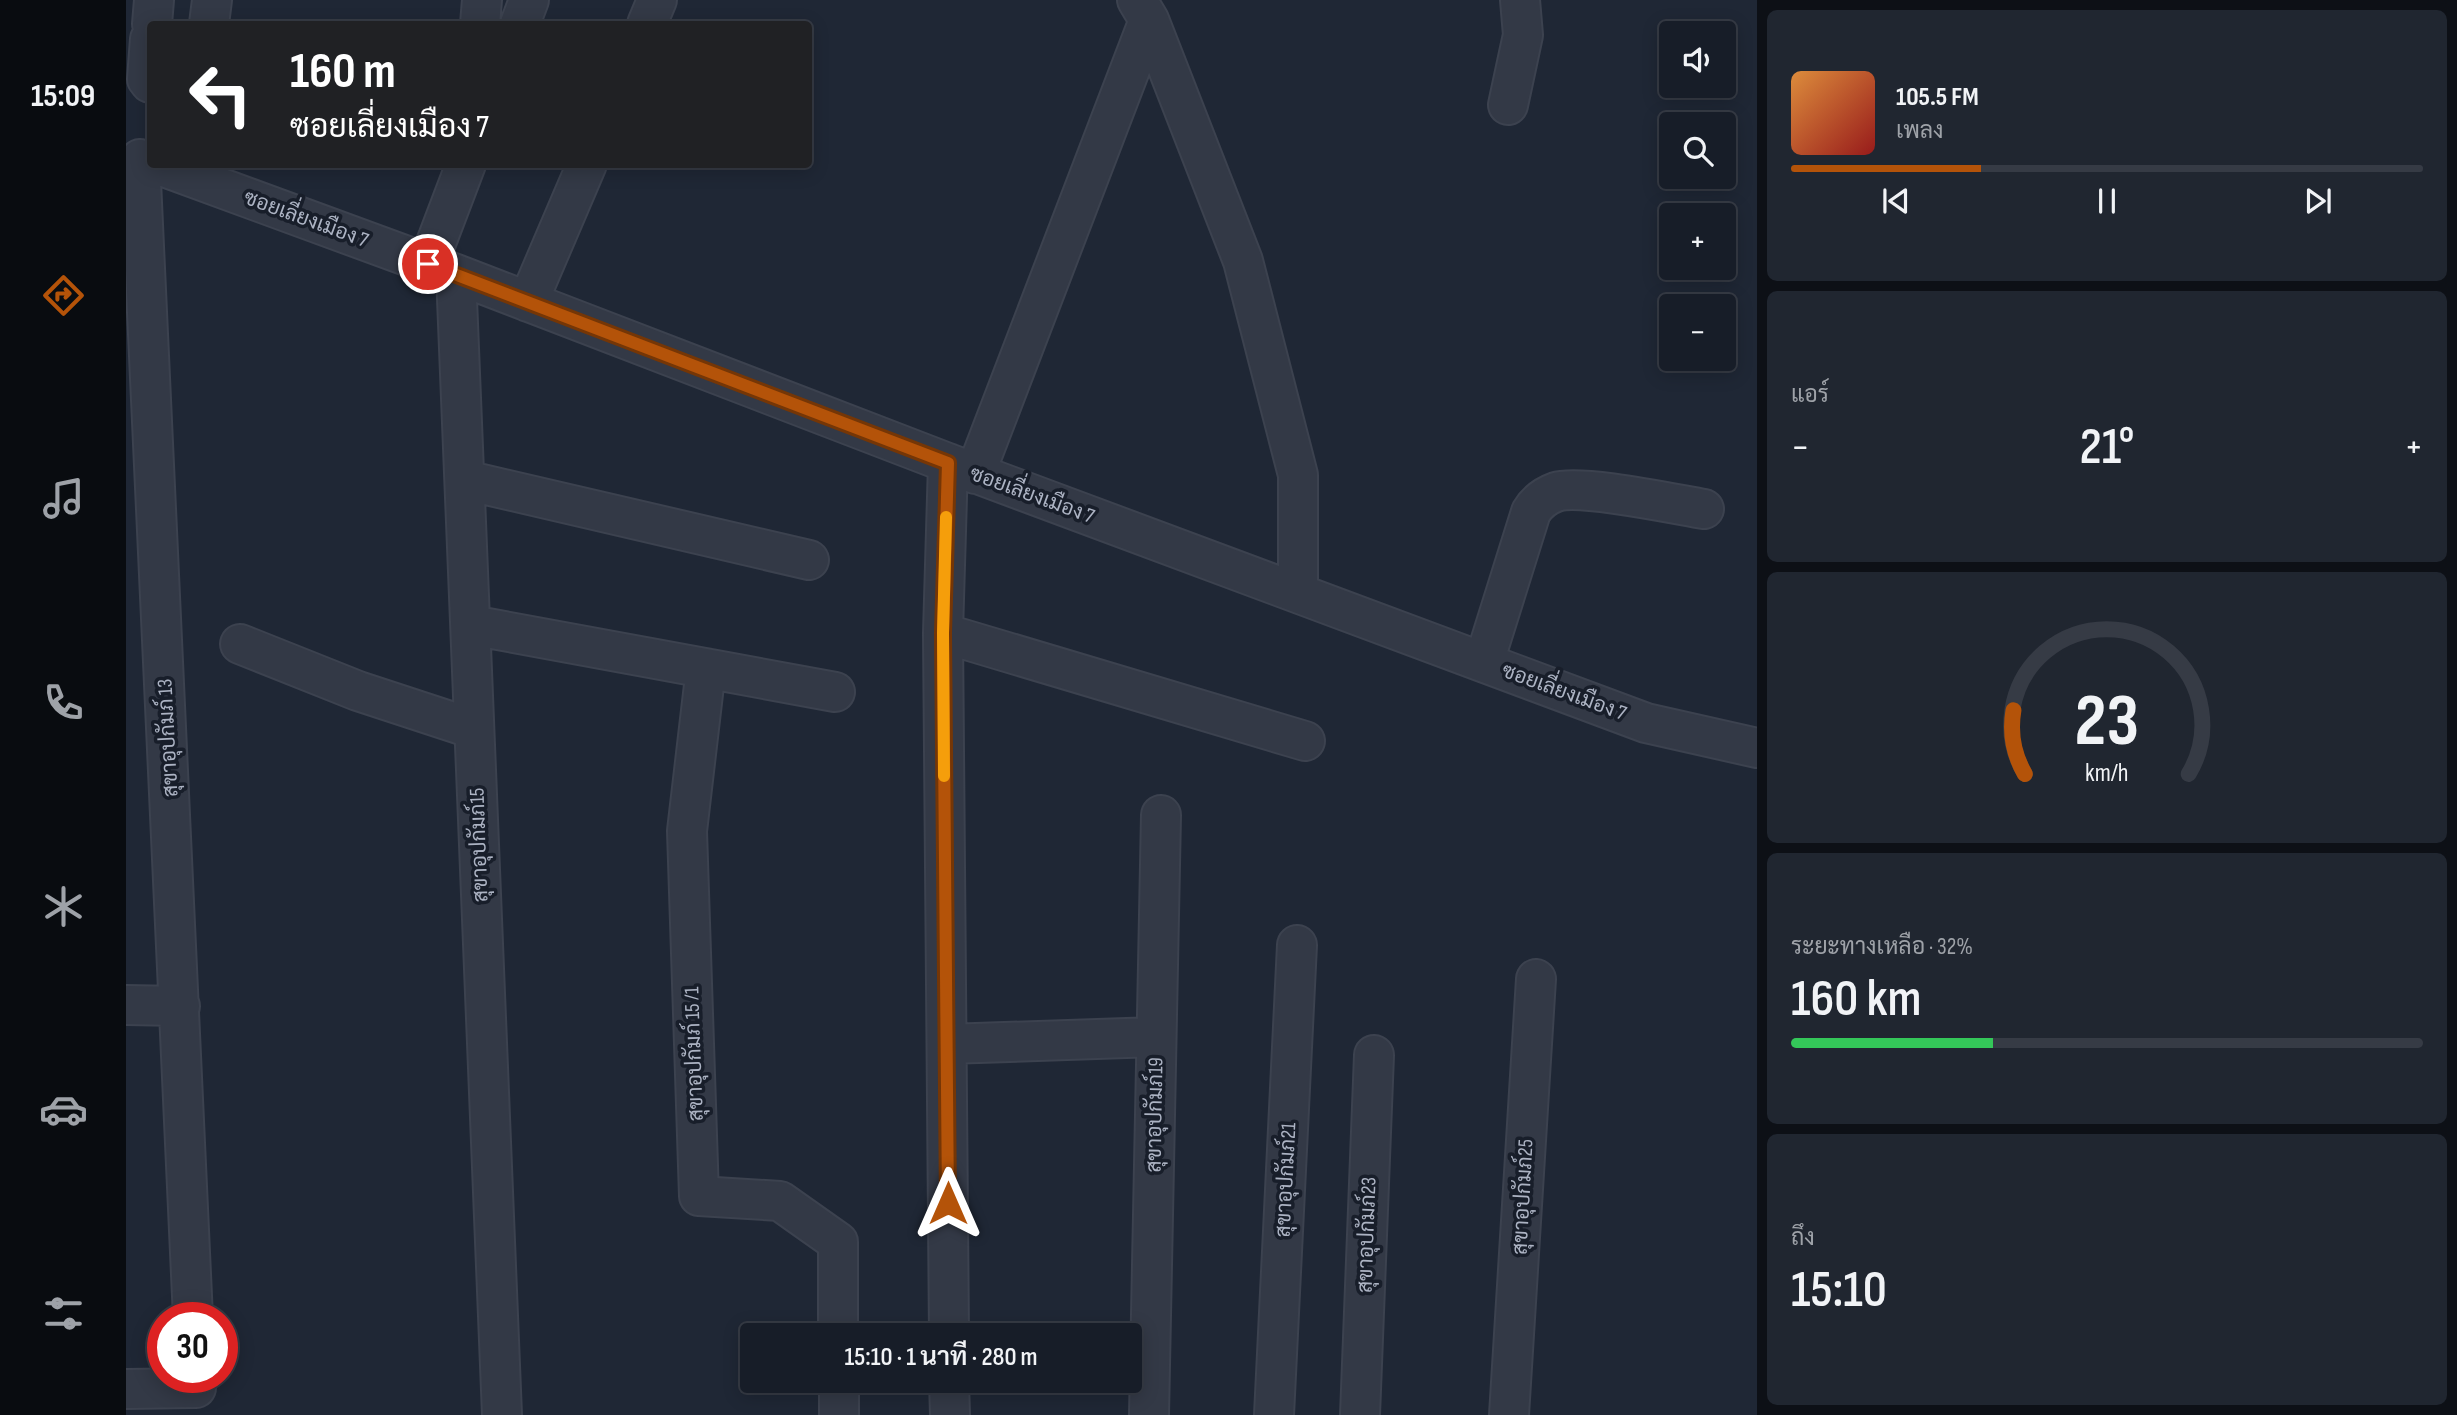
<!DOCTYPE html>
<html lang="th">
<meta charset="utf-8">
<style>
body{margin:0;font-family:"Sofia Sans Condensed",Sarabun,sans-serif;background:#202630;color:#f1f3f6;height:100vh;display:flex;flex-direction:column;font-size:26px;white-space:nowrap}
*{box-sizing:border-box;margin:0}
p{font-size:23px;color:#9ea2a8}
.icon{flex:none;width:38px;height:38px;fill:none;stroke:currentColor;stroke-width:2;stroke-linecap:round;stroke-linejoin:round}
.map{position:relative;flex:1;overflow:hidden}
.sheet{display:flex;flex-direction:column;gap:10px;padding:10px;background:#0d1016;width:700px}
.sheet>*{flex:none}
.guide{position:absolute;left:21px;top:21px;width:665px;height:147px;border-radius:7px;box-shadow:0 4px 18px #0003,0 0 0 2px #363b45;background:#202124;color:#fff;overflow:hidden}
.fabs{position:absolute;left:1533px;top:21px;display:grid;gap:14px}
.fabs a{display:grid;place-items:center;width:77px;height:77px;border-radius:7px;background:#171d28;box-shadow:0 4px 18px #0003,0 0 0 2px #363b45;font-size:35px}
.speed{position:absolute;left:21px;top:1302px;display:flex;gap:14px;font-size:35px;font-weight:700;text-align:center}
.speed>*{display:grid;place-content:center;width:91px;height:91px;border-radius:50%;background:#171d28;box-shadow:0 4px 18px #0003,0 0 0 2px #363b45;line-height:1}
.speed .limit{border:10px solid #d22;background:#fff;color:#111}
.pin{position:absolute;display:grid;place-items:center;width:60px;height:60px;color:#fff;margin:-30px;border:4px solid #fff;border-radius:50%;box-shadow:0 2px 7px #0007}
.me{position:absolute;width:77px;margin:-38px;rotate:0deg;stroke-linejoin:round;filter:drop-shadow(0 0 5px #0008)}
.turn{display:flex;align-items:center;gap:24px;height:147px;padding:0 28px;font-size:32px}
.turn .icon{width:91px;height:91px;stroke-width:2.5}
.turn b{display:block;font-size:49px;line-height:60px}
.big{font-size:52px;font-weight:600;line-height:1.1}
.sheet .tile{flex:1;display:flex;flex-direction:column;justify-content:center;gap:10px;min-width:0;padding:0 24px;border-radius:10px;background:#202630}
.sheet .dial{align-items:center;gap:0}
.dial svg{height:182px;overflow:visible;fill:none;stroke:#363b45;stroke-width:7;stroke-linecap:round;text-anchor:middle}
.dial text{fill:#f1f3f6;stroke:none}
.song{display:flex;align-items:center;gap:21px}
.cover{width:84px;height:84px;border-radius:10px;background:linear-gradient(135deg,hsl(30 70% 55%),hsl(0 70% 35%))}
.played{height:7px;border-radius:4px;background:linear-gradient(90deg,#b45309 30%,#363b45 30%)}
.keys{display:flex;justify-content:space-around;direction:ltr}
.heat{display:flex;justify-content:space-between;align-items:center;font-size:38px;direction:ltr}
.charge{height:10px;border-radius:5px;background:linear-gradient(90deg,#34c759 32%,#363b45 0)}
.trip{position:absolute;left:614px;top:1323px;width:402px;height:70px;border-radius:7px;background:#171d28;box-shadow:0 4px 18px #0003,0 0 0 2px #363b45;font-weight:600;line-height:70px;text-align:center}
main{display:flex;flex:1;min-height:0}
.dock{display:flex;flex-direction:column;width:126px;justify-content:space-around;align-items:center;background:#090c10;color:#9ea2a8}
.dock .icon{width:49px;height:49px}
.dock .selected{color:#b45309}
.dock b{font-size:32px;color:#f1f3f6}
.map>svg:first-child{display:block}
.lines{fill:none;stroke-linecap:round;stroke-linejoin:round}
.minor-casing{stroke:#3c424f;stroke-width:42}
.minor{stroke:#333946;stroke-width:38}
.route-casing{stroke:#753606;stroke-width:18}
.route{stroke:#b45309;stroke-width:12}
.slow{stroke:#f59e0b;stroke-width:12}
.labels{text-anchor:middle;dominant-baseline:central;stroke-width:7;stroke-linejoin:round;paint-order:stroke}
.street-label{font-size:21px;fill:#acb3c3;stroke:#181e2a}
</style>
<main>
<nav class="dock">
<b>15:09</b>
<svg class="icon selected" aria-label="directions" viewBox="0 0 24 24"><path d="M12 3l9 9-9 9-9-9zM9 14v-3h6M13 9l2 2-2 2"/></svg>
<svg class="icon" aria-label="music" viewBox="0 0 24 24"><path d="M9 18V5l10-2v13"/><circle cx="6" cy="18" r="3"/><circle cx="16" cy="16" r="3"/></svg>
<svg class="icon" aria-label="phone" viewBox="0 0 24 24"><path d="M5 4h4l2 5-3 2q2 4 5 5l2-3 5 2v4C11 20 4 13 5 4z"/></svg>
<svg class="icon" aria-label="climate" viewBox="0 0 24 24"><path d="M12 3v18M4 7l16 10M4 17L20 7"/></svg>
<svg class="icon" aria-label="car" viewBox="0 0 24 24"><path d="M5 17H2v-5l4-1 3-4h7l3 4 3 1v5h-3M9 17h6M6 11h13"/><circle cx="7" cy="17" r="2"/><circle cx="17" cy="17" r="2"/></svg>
<svg class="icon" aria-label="filters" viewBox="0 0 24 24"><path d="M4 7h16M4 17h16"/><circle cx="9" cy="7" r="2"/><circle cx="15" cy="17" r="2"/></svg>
</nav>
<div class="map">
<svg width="1631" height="1415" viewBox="0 0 1631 1415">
<rect width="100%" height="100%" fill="#1f2735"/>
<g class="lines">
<defs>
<path id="minor" d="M 1011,0 L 1023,20 L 1117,261 L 1172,475 L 1172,593
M 26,24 L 28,0
M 83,24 L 86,0
M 354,24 L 356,0
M 394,24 L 403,0
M 521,24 L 531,0
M 24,39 L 21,79 L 24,83
M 1382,105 L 1397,35 L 1394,0
M 14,159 L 67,1318
M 30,164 L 330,274 L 822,463 L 1520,723 L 1631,748
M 302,264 L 340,164
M 330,274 L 376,1415
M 402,302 L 461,164
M 822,463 L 817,633 L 823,1335
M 849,474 L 1023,20
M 339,480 L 683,560
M 345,625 L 709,692
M 817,633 L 1179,741
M 114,644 L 232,691 L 348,729
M 1358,662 L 1405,512 C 1411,502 1419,496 1430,492 C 1454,484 1548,504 1578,509
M 580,668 L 561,831 L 573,1196 L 654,1201 L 712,1242 L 712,1335
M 0,1005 L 54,1006
M 821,1044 L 1030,1037
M 713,1381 L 713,1415
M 823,1381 L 824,1415
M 0,1389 L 70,1388
M 1023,1415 L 1035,815
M 1148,1415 L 1171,945
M 1234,1415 L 1248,1055
M 1383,1415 L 1410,979"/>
</defs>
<!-- minor casing -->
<use href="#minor" class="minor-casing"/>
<!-- minor -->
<use href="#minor" class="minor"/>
</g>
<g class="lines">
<defs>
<path id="route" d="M 302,264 L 822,463 L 817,633 L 822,1203"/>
</defs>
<!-- route casing -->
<use href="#route" class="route-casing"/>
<!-- route -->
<use href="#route" class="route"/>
<!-- slow -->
<path class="slow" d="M 818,776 L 817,633 L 820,517"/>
</g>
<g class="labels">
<!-- street labels -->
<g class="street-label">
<text transform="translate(180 219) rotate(20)">ซอยเลี่ยงเมือง 7</text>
<text transform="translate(906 495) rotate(20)">ซอยเลี่ยงเมือง 7</text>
<text transform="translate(1438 692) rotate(20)">ซอยเลี่ยงเมือง 7</text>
<text transform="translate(42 738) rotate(-93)">สุขาอุปกัมภ์ 13</text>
<text transform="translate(353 845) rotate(-92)">สุขาอุปกัมภ์15</text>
<text transform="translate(568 1054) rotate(-92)">สุขาอุปกัมภ์ 15 /1</text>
<text transform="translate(1029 1115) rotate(-89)">สุขาอุปกัมภ์19</text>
<text transform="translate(1160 1180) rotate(-87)">สุขาอุปกัมภ์21</text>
<text transform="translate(1397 1197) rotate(-87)">สุขาอุปกัมภ์25</text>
<text transform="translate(1241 1235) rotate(-88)">สุขาอุปกัมภ์23</text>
</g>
</g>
</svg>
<div class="fabs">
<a><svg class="icon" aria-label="sound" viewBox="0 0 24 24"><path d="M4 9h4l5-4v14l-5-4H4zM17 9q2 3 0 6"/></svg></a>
<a><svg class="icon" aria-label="search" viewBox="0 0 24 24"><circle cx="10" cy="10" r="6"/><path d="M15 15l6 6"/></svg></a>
<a>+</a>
<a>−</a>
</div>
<div class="speed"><div class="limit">30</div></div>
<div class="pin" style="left:302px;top:264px;background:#d93025"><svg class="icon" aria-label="arrive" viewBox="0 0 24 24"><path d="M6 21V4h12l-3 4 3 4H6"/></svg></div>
<svg class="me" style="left:822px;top:1203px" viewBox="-20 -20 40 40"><path d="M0-17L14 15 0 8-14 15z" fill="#b45309" stroke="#fff" stroke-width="4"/></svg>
<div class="trip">15:10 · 1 นาที · 280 m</div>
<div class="guide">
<div class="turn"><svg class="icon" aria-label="left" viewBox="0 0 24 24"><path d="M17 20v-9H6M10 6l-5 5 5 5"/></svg><div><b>160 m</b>ซอยเลี่ยงเมือง 7</div></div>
</div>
</div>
<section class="sheet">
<div class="tile">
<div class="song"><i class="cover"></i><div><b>105.5 FM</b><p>เพลง</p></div></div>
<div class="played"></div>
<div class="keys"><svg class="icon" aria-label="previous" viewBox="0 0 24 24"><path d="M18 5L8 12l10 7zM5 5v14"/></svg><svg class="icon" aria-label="pause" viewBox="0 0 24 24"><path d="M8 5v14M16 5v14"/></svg><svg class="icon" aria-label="next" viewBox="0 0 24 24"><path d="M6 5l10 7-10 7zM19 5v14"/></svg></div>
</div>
<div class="tile"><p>แอร์</p>
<div class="heat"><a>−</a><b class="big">21°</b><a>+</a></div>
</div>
<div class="tile dial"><svg viewBox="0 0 100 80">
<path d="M14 69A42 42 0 1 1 86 69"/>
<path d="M14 69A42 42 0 0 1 9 41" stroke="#b45309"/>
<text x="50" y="56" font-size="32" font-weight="700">23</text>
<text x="50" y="72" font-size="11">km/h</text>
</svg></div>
<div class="tile"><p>ระยะทางเหลือ · 32%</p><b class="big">160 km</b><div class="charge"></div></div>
<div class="tile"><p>ถึง</p><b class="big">15:10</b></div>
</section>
</main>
